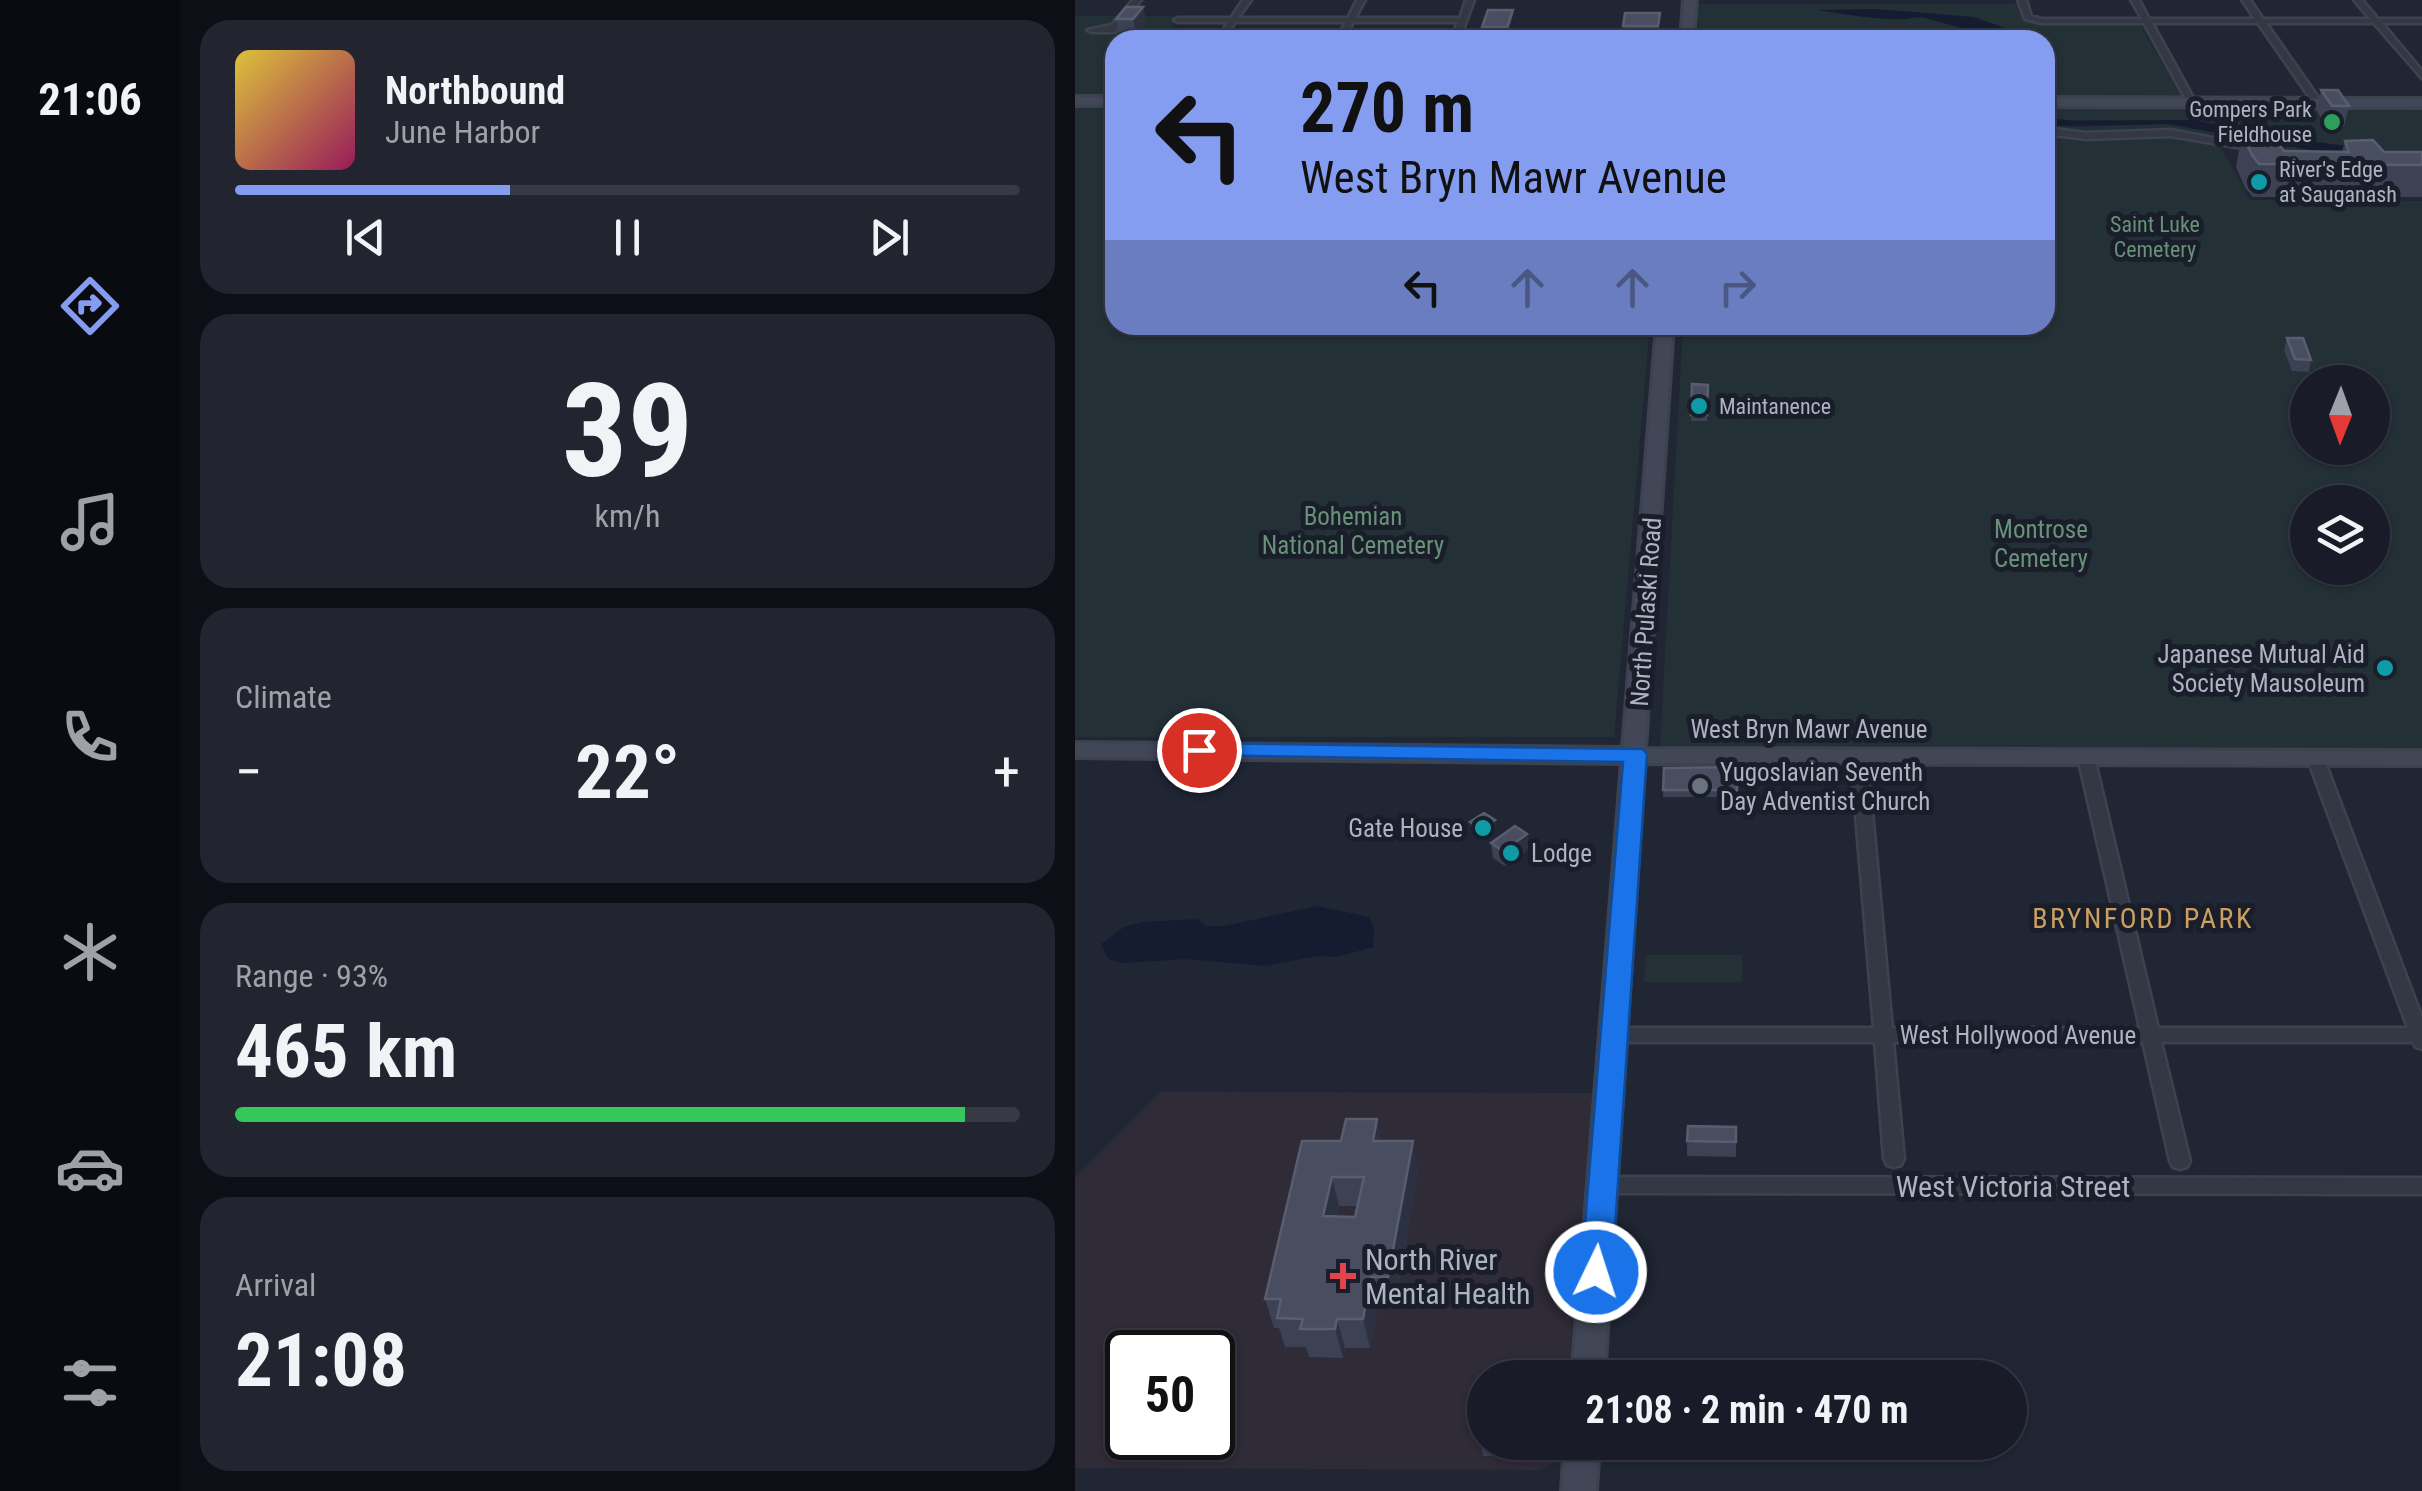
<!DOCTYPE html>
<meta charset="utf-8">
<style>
body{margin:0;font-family:"Roboto Condensed",sans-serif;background:#222530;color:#f1f3f6;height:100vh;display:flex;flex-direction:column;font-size:38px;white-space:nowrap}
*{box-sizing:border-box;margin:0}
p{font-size:32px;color:#9fa1a8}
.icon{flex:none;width:55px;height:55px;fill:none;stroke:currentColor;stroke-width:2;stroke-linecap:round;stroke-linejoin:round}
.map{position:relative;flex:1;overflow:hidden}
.side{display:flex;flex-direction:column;gap:20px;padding:20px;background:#0e0f16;width:895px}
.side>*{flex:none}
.top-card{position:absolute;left:30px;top:30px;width:950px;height:305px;border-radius:30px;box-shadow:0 2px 8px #0004,0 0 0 2px #373a45;background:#859df0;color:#111;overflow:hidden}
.needle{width:65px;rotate:181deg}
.tools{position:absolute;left:1215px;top:365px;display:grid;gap:20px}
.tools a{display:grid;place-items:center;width:100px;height:100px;border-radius:50%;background:#191c28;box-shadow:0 2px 8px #0004,0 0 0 2px #373a45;font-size:50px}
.speed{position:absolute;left:30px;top:1330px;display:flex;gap:20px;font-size:50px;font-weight:700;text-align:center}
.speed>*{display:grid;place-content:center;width:130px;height:130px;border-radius:50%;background:#191c28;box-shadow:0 2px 8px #0004,0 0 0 2px #373a45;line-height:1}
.speed .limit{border:5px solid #111;border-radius:15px;background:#fff;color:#111}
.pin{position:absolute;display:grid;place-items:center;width:85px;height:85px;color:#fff;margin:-42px;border:5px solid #fff;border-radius:50%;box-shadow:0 2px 10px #0007}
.me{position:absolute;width:110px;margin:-55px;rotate:4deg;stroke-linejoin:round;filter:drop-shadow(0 0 8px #0008)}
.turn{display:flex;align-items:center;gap:35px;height:210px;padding:0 30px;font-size:45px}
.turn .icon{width:130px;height:130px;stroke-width:2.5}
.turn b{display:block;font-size:70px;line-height:85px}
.lanes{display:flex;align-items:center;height:95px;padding:0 30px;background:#0003;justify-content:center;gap:50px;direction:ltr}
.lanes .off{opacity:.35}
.big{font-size:75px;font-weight:700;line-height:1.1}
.side .tile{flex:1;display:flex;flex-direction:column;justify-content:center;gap:15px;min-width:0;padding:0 35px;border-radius:30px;background:#222530}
.side .dial{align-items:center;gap:0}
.dial b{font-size:130px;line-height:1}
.song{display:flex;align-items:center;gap:30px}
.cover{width:120px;height:120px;border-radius:15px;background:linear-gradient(135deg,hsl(50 70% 55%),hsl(330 70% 35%))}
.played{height:10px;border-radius:5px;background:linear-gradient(90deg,#859df0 35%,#373a45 35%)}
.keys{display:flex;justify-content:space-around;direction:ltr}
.heat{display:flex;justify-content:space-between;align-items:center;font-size:55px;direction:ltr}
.charge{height:15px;border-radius:8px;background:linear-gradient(90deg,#34c759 93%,#373a45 0)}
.trip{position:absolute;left:392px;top:1360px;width:560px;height:100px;border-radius:50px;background:#191c28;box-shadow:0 2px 8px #0004,0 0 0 2px #373a45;font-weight:700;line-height:100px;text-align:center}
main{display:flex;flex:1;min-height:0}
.dock{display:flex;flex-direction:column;width:180px;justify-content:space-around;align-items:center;background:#0a0b10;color:#9fa1a8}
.dock .icon{width:70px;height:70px}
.dock .selected{color:#859df0}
.dock b{font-size:45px;color:#f1f3f6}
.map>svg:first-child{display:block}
.medical{fill:#2f2b37;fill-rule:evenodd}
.green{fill:#233036;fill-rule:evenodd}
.water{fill:#151c31}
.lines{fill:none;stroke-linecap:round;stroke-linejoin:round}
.street-casing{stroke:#3d424f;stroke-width:5}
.secondary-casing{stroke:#3d424f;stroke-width:6}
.street{fill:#343845;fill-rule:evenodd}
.secondary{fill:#424758;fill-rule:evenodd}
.wall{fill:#3c4253;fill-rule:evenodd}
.shaded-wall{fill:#2c3142}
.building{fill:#484e5f;stroke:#585e6f;stroke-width:2.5;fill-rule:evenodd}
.route{fill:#1a73e8;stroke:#114b97;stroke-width:2.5}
.leisure-dot{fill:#2e9e5b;stroke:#191e2a;stroke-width:4}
.culture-dot{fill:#0f9aa8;stroke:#191e2a;stroke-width:4}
.worship-dot{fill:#6b7280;stroke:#191e2a;stroke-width:4}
.health-dot{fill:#e0444e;stroke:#191e2a;stroke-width:4}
.labels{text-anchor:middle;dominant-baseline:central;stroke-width:10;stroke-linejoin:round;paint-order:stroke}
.far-poi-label{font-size:22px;fill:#aeb3c2;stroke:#191e2a;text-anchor:start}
.far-park-label{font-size:22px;fill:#689178;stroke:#191e2a}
.park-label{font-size:25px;fill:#689178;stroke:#191e2a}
.street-label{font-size:25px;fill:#aeb3c2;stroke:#191e2a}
.poi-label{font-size:25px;fill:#aeb3c2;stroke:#191e2a;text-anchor:end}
.neighbourhood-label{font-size:28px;letter-spacing:2.5px;fill:#cba060;stroke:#191e2a}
.near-street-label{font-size:30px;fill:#aeb3c2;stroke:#191e2a}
.near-poi-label{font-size:30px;fill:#aeb3c2;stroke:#191e2a;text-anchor:start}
</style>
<main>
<nav class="dock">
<b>21:06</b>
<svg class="icon selected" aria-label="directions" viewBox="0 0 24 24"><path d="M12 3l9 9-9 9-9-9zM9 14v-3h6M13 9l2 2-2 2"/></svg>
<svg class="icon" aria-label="music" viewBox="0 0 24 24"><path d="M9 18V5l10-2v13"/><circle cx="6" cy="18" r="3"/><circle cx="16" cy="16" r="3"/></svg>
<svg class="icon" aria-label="phone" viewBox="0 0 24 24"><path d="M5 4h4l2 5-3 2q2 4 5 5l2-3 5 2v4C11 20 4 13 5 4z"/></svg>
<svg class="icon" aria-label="climate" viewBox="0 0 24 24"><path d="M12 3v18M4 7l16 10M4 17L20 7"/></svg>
<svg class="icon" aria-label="car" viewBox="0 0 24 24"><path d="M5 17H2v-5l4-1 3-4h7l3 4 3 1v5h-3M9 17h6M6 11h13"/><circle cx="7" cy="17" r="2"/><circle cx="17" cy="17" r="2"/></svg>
<svg class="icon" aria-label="filters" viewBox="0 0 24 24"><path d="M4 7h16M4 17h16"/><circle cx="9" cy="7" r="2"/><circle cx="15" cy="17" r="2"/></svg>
</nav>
<section class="side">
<div class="tile">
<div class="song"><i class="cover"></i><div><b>Northbound</b><p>June Harbor</p></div></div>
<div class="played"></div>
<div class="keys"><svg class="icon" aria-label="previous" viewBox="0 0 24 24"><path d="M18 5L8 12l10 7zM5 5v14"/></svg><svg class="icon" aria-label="pause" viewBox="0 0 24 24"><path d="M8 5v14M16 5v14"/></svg><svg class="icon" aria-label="next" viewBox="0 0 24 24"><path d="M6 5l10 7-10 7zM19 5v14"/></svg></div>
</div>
<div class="tile dial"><b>39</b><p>km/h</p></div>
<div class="tile"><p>Climate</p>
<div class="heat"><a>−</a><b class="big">22°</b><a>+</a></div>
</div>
<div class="tile"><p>Range · 93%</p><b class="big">465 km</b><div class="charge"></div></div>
<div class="tile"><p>Arrival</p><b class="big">21:08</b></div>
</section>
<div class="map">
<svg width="1347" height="1491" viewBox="0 0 1347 1491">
<rect width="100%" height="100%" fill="#212635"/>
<!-- medical -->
<path class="medical" d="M 86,1092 L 517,1093 L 494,1377 L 410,1378 L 410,1442 L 489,1443 L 483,1461 L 465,1470 L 0,1468 L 0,1178 ZM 52,1352 L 138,1352 L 138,1438 L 52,1438 Z"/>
<!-- green -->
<path class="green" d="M 623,4 L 944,4 L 950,18 L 959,22 L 1064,23 L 1108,99 L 970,100 L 970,40 L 622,40 Z
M 0,16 L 106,16 L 88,40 L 40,40 L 40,99 L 0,98 Z
M 0,106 L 40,106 L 40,325 L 575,325 L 539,737 L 0,737 Z
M 970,106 L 1347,106 L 1347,156 L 1225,140 L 1117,120 L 985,120 L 970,117 Z
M 970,124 L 1002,127 L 1093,124 L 1231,149 L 1347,163 L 1242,156 L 1103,131 L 1001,133 L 970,129 Z
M 970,134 L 1003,140 L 1091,135 L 1144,144 L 1175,200 L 1347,201 L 1347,751 L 585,747 L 608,325 L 970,325 ZM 1232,382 L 1298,382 L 1298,448 L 1232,448 ZM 1232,502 L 1298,502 L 1298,568 L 1232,568 Z
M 571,955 L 667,955 L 667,982 L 569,982 Z"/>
<!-- water -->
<path class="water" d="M 801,9 L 899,17 L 964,40 C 928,40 884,28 851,18 C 843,16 836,19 828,19 C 800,20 770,14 743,10 Z
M 970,117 L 999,121 L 1117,120 L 1225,140 L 1347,156 L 1347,163 L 1231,149 L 1093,124 L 984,126 L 970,124 Z
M 243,906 L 294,917 L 299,928 L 298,947 L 262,957 L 243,956 L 190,966 L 111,959 L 48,963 L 33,959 L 26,944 L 49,927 L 67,922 L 122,919 L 131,926 L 148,926 Z"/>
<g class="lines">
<defs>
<path id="street" d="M 58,0 L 66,0 L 40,32 L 16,32 L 12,30 L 37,25 Z
M 168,0 L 176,0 L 163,18 L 273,18 L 282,0 L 290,0 L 280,18 L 385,18 L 391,0 L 399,0 L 384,40 L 376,40 L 383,22 L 278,22 L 269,40 L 261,40 L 271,22 L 160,22 L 148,40 L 142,40 L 153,22 L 103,22 L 99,20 L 103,18 L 156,18 Z
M 943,0 L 951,0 L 956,16 L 967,19 L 1067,19 L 1056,0 L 1064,0 L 1074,19 L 1180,19 L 1167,0 L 1175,0 L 1188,19 L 1295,19 L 1279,0 L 1287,0 L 1303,19 L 1347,19 L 1347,23 L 1307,23 L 1347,71 L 1347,78 L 1299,23 L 1191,23 L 1247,103 L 1243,106 L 1240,105 L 1183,23 L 1077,23 L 1121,103 L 1117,106 L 1113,103 L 1069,23 L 966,23 L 950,19 Z
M 970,128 L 1011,133 L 1096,130 L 1189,148 L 1185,151 L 1096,136 L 1011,139 L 970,134 Z
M 784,752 L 792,757 L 817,1028 L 1065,1028 L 1003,757 L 1011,752 L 1019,757 L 1083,1028 L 1333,1028 L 1232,757 L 1240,752 L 1248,757 L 1347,1018 L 1347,1049 L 1341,1047 L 1338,1042 L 1086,1042 L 1115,1161 L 1112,1167 L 1105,1169 L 1098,1167 L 1095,1161 L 1068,1042 L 818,1042 L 829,1159 L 826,1165 L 819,1167 L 812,1165 L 809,1159 L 800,1042 L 540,1042 L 534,1040 L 531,1035 L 534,1030 L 540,1028 L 799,1028 L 776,757 Z
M 528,1177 L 1347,1178 L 1347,1194 L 528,1193 L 521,1191 L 518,1185 L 521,1179 Z"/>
<path id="secondary" d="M 609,0 L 621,0 L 618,40 L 606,40 Z
M 0,97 L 40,97 L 40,105 L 0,105 Z
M 970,98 L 1347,99 L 1347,107 L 970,106 Z
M 582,325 L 598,325 L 570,749 L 1347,751 L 1347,765 L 569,763 L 529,1378 L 497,1378 L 547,763 L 0,757 L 0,743 L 548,748 Z
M 490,1442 L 524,1442 L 521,1491 L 487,1491 Z"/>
</defs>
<!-- street casing -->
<use href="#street" class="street-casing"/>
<!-- secondary casing -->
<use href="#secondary" class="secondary-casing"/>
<!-- street -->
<use href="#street" class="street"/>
<!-- secondary -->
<use href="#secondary" class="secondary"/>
</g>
<!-- wall -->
<path class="wall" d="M 68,7 L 71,23 L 62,36 L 45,36 L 41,19 Z
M 438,10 L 438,15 L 433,32 L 408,32 L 407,27 Z
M 585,13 L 583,40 L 548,40 L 548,26 Z
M 1246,90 L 1274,106 L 1269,127 L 1252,127 L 1242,111 Z
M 1167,134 L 1209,151 L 1267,152 L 1270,141 L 1309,152 L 1347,152 L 1347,197 L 1178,197 L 1170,188 L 1161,167 Z
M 1212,338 L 1236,360 L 1234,372 L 1217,371 L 1209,350 Z
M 617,384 L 633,385 L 632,421 L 616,421 Z
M 662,767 L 662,802 L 645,802 L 645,797 L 588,797 L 589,768 Z
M 395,822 L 421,827 L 406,836 L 396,829 Z
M 452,834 L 454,849 L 430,866 L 418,858 L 416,843 Z
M 302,1119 L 306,1141 L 343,1170 L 320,1306 L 303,1306 L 295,1348 L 270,1348 L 268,1358 L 234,1357 L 231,1347 L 210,1347 L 204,1328 L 199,1328 L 190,1299 L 266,1141 ZM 264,1206 L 283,1206 L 280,1217 L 262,1217 Z
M 661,1127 L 661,1157 L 612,1156 L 612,1141 Z
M 402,1421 L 431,1442 L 430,1456 L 408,1456 Z"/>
<!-- shaded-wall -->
<path class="shaded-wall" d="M 68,7 L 71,23 L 62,36 L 58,19 Z
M 420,820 L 421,827 L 406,836 L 406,829 Z
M 452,834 L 454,849 L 430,866 L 428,851 Z
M 302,1119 L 308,1149 L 298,1141 Z
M 338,1141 L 343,1170 L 320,1306 L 313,1277 Z
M 257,1177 L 264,1206 L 256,1246 L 248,1216 Z
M 296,1277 L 303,1306 L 295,1348 L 288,1319 Z
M 262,1319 L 270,1348 L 268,1358 L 260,1329 Z"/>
<!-- building -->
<path class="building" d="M 51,7 L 68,7 L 58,19 L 41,19 Z
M 413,10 L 438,10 L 432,27 L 407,27 Z
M 550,13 L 585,13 L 583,26 L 548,26 Z
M 1246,90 L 1263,90 L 1274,106 L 1257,106 Z
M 1167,134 L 1196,134 L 1209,151 L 1274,152 L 1270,141 L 1298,140 L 1309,152 L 1347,152 L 1347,165 L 1184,164 L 1177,155 Z
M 1212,338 L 1228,338 L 1236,360 L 1220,359 Z
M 617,384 L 633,385 L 632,415 L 616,415 Z
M 662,767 L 662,795 L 645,795 L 645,790 L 588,790 L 589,768 Z
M 409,813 L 420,820 L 406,829 L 395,822 Z
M 440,826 L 452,834 L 428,851 L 416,843 Z
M 271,1119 L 302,1119 L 298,1141 L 338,1141 L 313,1277 L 296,1277 L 288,1319 L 262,1319 L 260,1329 L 225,1329 L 228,1319 L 202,1318 L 206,1299 L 190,1299 L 227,1141 L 266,1141 ZM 257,1177 L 289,1177 L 280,1217 L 248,1216 Z
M 613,1126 L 661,1127 L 661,1142 L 612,1141 Z
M 410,1415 L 410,1442 L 405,1442 L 407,1426 L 402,1421 Z"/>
<!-- route -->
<path class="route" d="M 124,743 L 568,749 L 572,754 L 537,1272 L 532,1281 L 521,1285 L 510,1281 L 506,1272 L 548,762 L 115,755 L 112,750 L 115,745 Z"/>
<!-- markers -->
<circle class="leisure-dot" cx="1257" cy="122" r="10"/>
<g class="culture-dot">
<circle cx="1184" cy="182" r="10"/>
<circle cx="624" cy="406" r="10"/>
<circle cx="1310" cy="668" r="10"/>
<circle cx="408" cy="828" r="10"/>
<circle cx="436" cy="853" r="10"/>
</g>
<circle class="worship-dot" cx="625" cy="786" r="10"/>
<path class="health-dot" d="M263 1261h10v10h10v10h-10v10h-10v-10h-10v-10h10z"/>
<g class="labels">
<!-- far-poi labels -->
<g class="far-poi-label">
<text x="1237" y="109" text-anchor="end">Gompers Park<tspan x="1237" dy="25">Fieldhouse</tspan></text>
<text x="1204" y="169">River's Edge<tspan x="1204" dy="25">at Sauganash</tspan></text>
<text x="644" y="406">Maintanence</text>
</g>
<!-- far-park labels -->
<g class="far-park-label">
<text x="1080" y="224">Saint Luke<tspan x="1080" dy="25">Cemetery</tspan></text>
</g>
<!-- park labels -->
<g class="park-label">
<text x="278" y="516">Bohemian<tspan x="278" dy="29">National Cemetery</tspan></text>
<text x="966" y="529">Montrose<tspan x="966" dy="29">Cemetery</tspan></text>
</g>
<!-- street labels -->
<g class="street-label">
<text transform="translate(571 612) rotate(-86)">North Pulaski Road</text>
<text x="734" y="729">West Bryn Mawr Avenue</text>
<text x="943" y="1035">West Hollywood Avenue</text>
</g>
<!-- poi labels -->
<g class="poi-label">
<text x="1290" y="654">Japanese Mutual Aid<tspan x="1290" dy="29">Society Mausoleum</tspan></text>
<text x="645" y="772" text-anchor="start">Yugoslavian Seventh<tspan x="645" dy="29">Day Adventist Church</tspan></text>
<text x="388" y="828">Gate House</text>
<text x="456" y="853" text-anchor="start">Lodge</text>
</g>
<!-- neighbourhood labels -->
<g class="neighbourhood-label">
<text x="1068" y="918">BRYNFORD PARK</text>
</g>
<!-- near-street labels -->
<g class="near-street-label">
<text x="938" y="1186">West Victoria Street</text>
</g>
<!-- near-poi labels -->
<g class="near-poi-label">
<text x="290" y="1259">North River<tspan x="290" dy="34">Mental Health</tspan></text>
</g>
</g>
</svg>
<div class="tools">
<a><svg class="needle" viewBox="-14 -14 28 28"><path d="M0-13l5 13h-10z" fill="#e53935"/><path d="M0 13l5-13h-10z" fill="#9fa1a8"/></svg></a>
<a><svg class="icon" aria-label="layers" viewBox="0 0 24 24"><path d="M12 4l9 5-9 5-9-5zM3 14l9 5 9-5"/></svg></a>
</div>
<div class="speed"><div class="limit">50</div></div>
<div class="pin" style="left:124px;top:750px;background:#d93025"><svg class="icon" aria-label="arrive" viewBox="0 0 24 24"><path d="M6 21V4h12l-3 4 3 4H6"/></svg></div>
<svg class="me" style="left:521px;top:1272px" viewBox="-20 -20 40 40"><circle r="17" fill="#1a73e8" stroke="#fff" stroke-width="3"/><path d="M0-11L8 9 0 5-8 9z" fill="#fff"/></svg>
<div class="trip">21:08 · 2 min · 470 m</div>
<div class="top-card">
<div class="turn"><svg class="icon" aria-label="left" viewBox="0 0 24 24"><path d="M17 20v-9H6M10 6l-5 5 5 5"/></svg><div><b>270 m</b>West Bryn Mawr Avenue</div></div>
<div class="lanes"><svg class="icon" aria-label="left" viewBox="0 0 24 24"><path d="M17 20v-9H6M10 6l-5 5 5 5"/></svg><svg class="icon off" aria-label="ahead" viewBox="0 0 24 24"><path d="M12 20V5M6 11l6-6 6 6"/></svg><svg class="icon off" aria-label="ahead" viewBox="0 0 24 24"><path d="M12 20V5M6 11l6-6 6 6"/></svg><svg class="icon off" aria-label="right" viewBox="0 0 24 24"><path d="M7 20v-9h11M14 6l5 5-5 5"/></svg></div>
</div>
</div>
</main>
